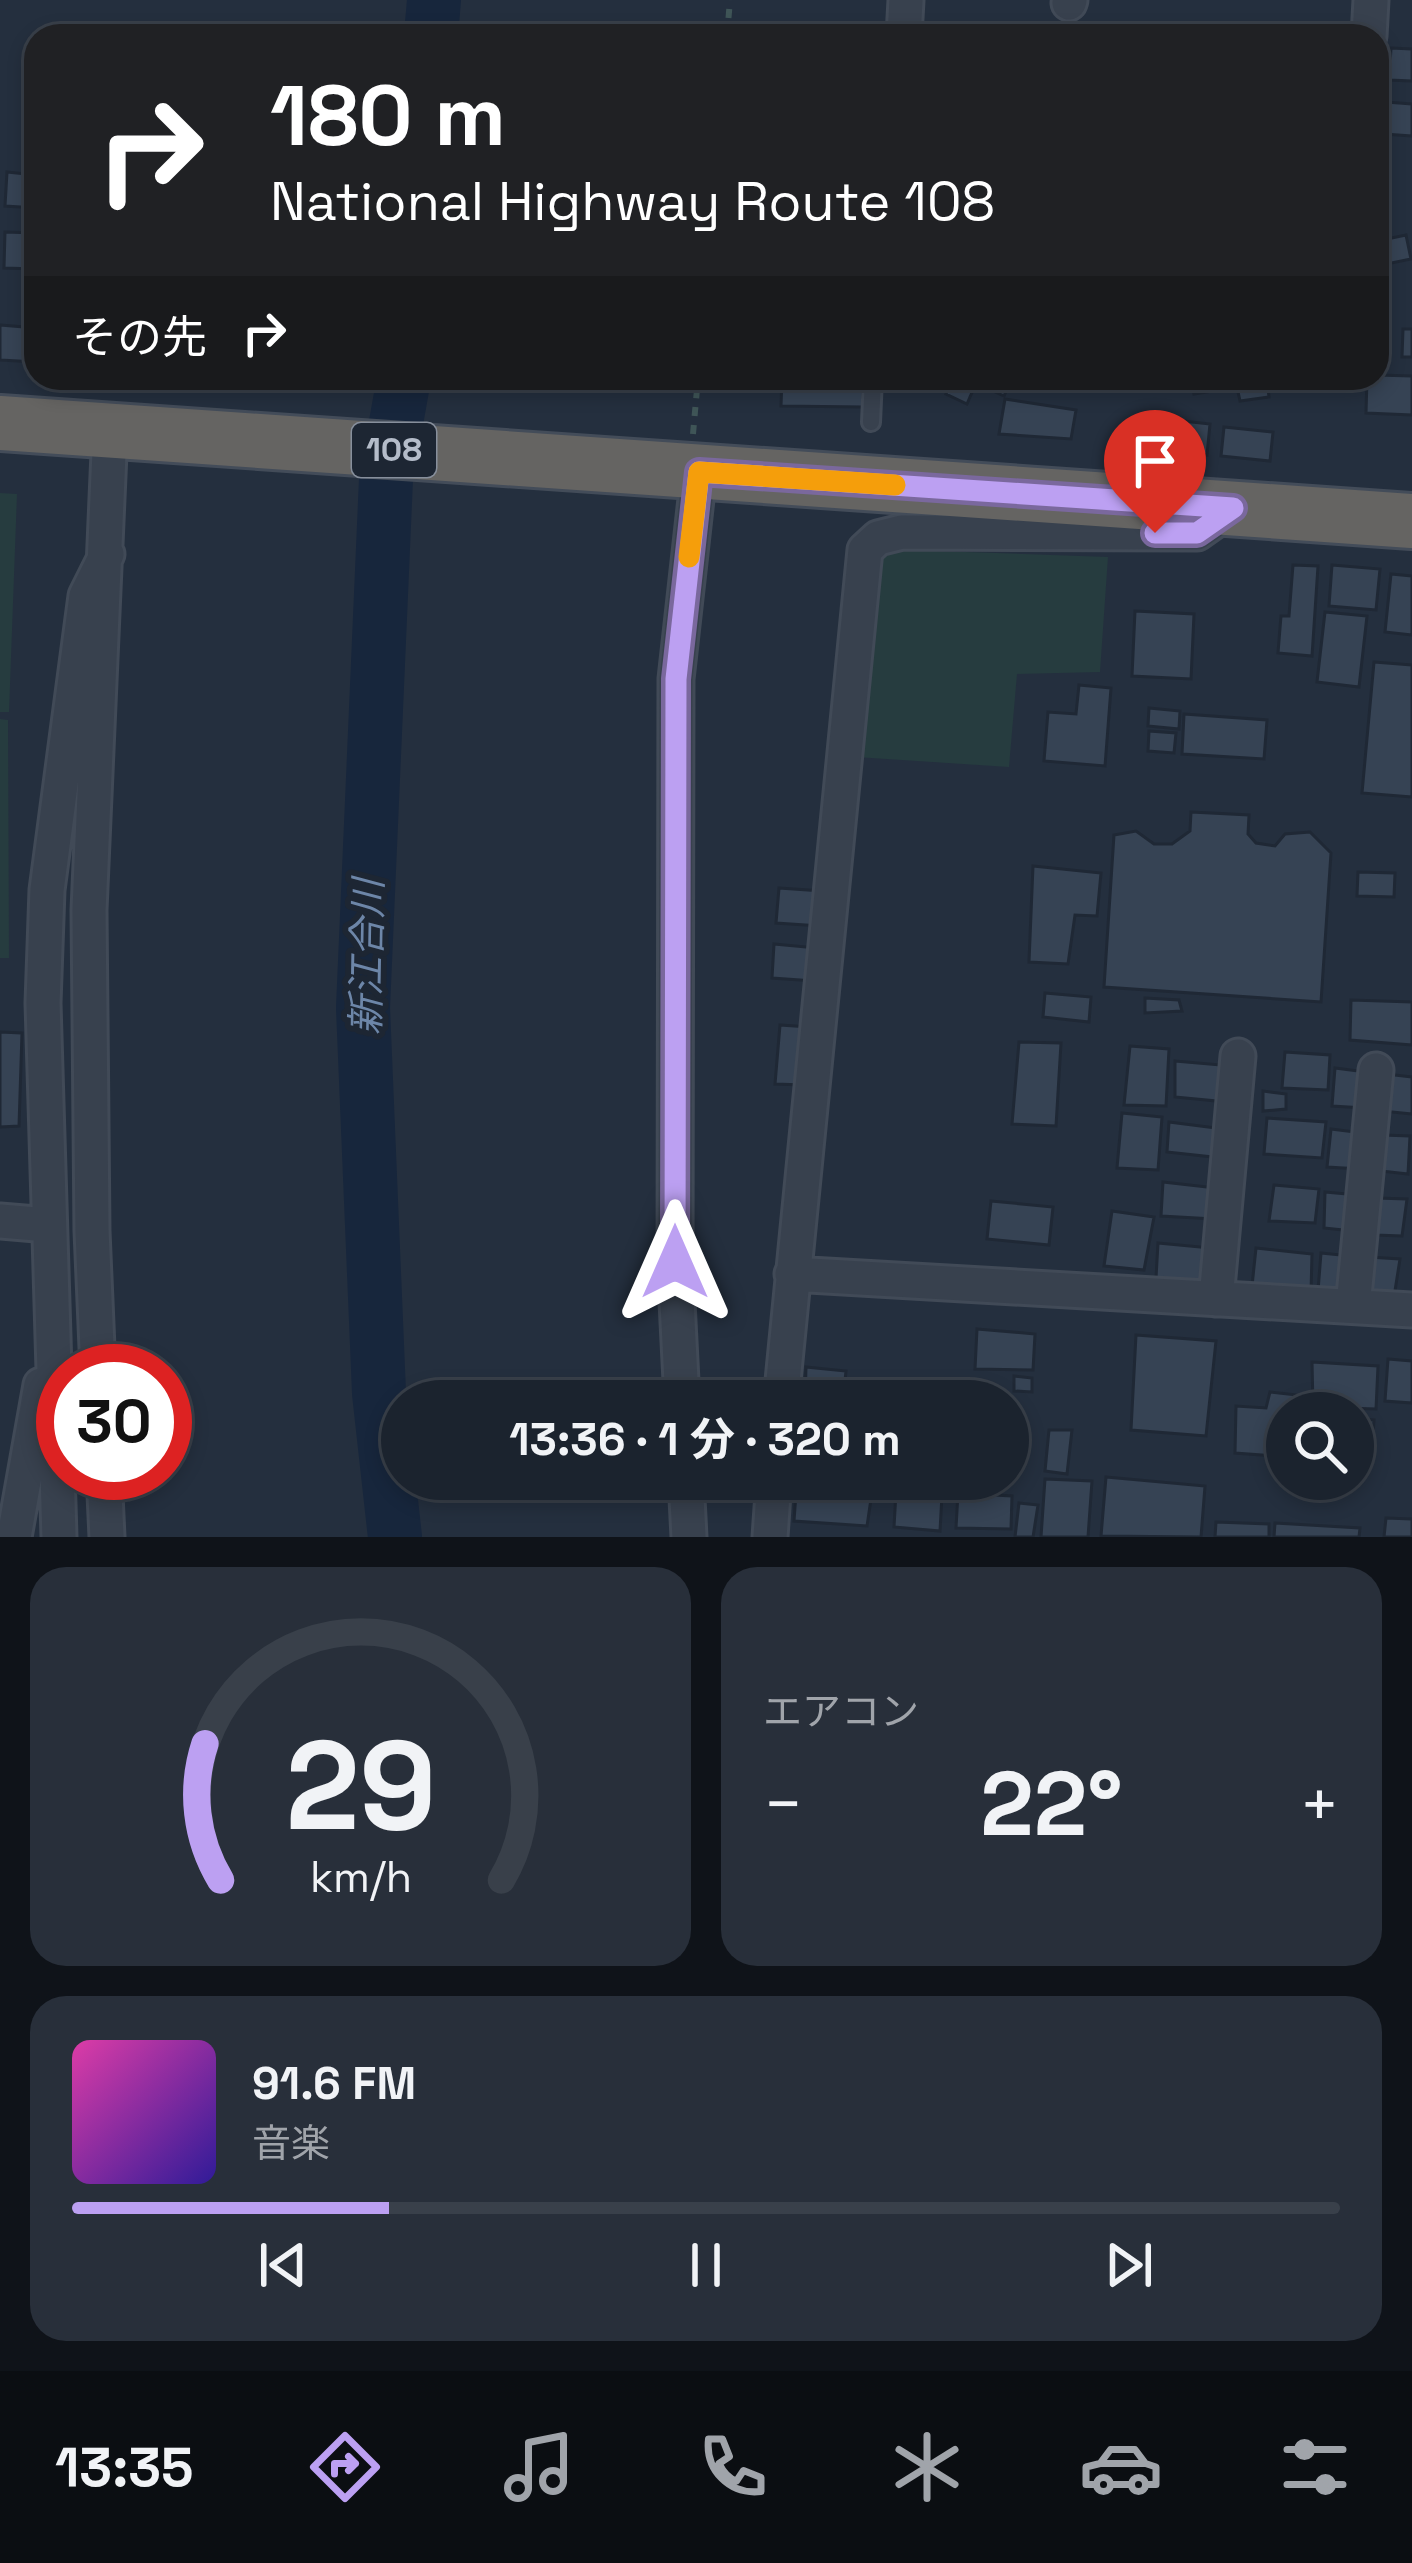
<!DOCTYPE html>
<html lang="ja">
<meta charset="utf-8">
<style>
body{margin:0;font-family:"Space Grotesk","Noto Sans JP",sans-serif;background:#282f3a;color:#f1f3f6;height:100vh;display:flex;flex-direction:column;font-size:45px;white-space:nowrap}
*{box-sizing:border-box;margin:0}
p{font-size:39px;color:#a0a4aa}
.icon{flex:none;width:66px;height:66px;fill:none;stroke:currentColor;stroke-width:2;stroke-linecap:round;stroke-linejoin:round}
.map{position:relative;height:1537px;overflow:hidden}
.sheet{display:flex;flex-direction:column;gap:30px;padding:30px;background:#0f1319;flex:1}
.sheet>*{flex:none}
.guide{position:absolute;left:24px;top:24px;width:1365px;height:366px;border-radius:36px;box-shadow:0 6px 18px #0003,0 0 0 3px #39404a;background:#202124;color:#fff;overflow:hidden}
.buttons{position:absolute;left:1266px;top:1392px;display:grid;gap:24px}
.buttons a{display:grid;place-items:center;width:108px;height:108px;border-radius:50%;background:#1b232e;box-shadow:0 6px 18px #0003,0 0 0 3px #39404a;font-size:60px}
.speed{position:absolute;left:36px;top:1344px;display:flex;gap:24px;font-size:60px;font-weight:700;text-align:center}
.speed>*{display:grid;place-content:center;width:156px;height:156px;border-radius:50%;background:#1b232e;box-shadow:0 6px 18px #0003,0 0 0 3px #39404a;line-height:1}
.speed .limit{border:18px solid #d22;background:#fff;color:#111}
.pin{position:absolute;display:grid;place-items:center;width:102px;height:102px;color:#fff;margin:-123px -51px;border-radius:50% 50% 50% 0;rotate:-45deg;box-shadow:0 0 12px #0007}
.pin .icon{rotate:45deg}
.me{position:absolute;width:132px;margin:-66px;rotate:0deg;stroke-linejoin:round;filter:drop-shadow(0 0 9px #0008)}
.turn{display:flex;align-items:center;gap:42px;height:252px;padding:0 48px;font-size:54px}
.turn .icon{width:156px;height:156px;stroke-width:2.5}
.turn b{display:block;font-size:84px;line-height:102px}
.then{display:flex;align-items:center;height:114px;padding:0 48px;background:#0003;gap:24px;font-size:45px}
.big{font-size:90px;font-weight:700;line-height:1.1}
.sheet .tile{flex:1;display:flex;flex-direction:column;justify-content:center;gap:18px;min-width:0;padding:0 42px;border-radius:36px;background:#282f3a}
.sheet .dial{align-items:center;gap:0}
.dial svg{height:312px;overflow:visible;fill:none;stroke:#39404a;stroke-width:7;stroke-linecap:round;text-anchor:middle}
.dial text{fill:#f1f3f6;stroke:none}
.song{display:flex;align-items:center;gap:36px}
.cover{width:144px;height:144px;border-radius:18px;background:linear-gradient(135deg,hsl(320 70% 55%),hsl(250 70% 35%))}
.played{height:12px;border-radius:6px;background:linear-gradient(90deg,#bca0f2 25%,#39404a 25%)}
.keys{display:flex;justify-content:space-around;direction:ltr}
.heat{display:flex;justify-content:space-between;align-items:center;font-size:66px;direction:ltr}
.sheet .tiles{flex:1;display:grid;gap:30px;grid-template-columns:1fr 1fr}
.tile:last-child{grid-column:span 2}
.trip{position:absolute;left:381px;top:1380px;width:648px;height:120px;border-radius:60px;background:#1b232e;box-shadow:0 6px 18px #0003,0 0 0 3px #39404a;font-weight:700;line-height:120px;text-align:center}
.dock{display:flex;height:192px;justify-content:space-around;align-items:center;background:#0b0e12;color:#a0a4aa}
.dock .icon{width:84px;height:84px}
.dock .selected{color:#bca0f2}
.dock b{font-size:54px;color:#f1f3f6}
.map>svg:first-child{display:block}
.green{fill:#263c3f}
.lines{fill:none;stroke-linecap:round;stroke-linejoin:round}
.river{stroke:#17263c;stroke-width:54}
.building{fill:#364354;stroke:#1f2835;stroke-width:3}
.service-casing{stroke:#414a57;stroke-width:22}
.minor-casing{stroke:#414a57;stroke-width:39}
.trunk-casing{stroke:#434c59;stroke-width:60}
.path{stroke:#3f5557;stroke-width:6;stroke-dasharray:9 9;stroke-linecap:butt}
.service{stroke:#38414e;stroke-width:16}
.minor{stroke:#38414e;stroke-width:33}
.trunk{stroke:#656462;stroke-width:54}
.route-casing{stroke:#7a689d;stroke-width:30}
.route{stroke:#bca0f2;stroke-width:21}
.slow{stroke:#f59e0b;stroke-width:21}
.labels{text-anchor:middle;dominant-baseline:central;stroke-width:12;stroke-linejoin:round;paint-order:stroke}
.shield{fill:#1d2633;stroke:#878f9c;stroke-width:3}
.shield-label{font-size:33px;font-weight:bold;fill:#b4bcc9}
.water-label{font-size:39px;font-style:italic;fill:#6d86a8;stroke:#1d2633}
</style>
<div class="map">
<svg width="1412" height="1537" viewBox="0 0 1412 1537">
<rect width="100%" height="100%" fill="#242f3e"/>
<!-- green -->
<path class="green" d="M 0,493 L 17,494 L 9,712 L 0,712 Z
M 878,549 L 1108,557 L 1100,672 L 1017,674 L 1009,767 L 856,757 Z
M 0,719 L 8,720 L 9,958 L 0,958 Z"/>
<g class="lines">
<!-- river -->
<path class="river" d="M 431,36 L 434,0
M 395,1537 L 379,1393 L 363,1008 L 386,479 L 404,378"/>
</g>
<!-- building -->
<path class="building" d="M 1391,48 L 1412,49 L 1412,81 L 1389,80 Z
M 1386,102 L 1412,104 L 1412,136 L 1384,134 Z
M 7,172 L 36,175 L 36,208 L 5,206 Z
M 5,232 L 36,233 L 36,269 L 4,268 Z
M 1406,235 L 1411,259 L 1377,266 L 1377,241 Z
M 0,325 L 36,328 L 36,362 L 0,360 Z
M 1403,329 L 1412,329 L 1412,357 L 1402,357 Z
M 1377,375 L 1412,376 L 1412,415 L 1366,413 L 1367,378 Z
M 782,378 L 863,378 L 863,407 L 781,406 Z
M 953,378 L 1006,378 L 1011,380 L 1004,396 L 976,383 L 967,404 L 946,394 Z
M 1191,378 L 1280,378 L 1267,380 L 1269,397 L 1240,401 L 1237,387 L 1194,394 Z
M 1005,399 L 1076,410 L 1071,439 L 999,434 Z
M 1165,419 L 1210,424 L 1207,455 L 1162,450 Z
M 1224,427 L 1273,432 L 1270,461 L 1221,456 Z
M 1293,565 L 1318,566 L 1312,656 L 1278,653 L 1281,616 L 1289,616 Z
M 1332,565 L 1380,569 L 1376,610 L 1329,606 Z
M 1391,574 L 1412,576 L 1412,635 L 1385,632 Z
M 1135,611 L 1194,614 L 1191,679 L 1132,676 Z
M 1325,612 L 1367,616 L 1359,687 L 1317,682 Z
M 1374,662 L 1412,665 L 1412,797 L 1362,793 Z
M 1079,685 L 1111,688 L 1105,766 L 1044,761 L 1048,712 L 1076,714 Z
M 1149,708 L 1180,711 L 1179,729 L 1148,726 Z
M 1184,714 L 1267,720 L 1264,759 L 1182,754 Z
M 1149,731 L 1176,733 L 1174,753 L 1148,751 Z
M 1191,812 L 1249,815 L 1248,834 L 1256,843 L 1275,846 L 1285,834 L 1310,832 L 1331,853 L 1321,1002 L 1104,987 L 1114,835 L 1136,831 L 1154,844 L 1172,844 L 1190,831 Z
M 1033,866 L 1101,873 L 1097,916 L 1075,915 L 1068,964 L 1029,962 Z
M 1358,872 L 1395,873 L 1394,897 L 1357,896 Z
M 779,888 L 822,891 L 820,926 L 776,923 Z
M 774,944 L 817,948 L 814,981 L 772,978 Z
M 1045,993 L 1091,997 L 1089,1022 L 1043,1017 Z
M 1145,998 L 1179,1000 L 1182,1011 L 1145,1013 Z
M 1351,1000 L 1412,1002 L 1412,1045 L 1350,1040 Z
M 780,1025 L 809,1027 L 804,1085 L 775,1084 Z
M 0,1032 L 22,1033 L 19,1126 L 0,1127 Z
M 1019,1042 L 1061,1043 L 1056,1126 L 1012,1124 Z
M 1130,1046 L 1169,1049 L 1166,1106 L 1124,1105 Z
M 1285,1052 L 1330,1055 L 1328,1090 L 1282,1088 Z
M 1175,1061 L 1221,1065 L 1217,1101 L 1175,1097 Z
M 1335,1068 L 1366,1072 L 1364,1108 L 1332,1106 Z
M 1386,1074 L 1412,1077 L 1412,1114 L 1382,1111 Z
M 1263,1091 L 1286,1094 L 1286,1109 L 1263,1111 Z
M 1122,1113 L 1162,1117 L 1158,1170 L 1117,1168 Z
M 1267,1118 L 1326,1122 L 1322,1158 L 1264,1154 Z
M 1169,1122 L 1216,1128 L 1213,1157 L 1167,1152 Z
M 1331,1129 L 1363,1133 L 1360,1169 L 1327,1167 Z
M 1382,1135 L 1410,1136 L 1408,1174 L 1381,1171 Z
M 1163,1182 L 1216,1188 L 1214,1219 L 1161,1216 Z
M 1274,1185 L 1319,1189 L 1315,1223 L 1269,1221 Z
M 1325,1192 L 1358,1195 L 1353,1231 L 1324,1228 Z
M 1376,1198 L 1407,1199 L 1402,1236 L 1375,1235 Z
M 991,1201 L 1053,1207 L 1049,1245 L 987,1239 Z
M 1112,1211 L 1154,1217 L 1144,1270 L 1104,1266 Z
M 1158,1243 L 1211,1248 L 1206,1282 L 1156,1278 Z
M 1256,1248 L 1312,1254 L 1311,1292 L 1252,1286 Z
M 1321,1253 L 1351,1256 L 1346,1292 L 1318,1291 Z
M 1368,1257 L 1400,1259 L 1394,1297 L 1363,1294 Z
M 977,1329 L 1035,1334 L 1033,1370 L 975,1369 Z
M 1136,1335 L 1216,1341 L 1206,1436 L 1131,1430 Z
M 1388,1359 L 1412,1361 L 1412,1403 L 1385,1401 Z
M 1312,1362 L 1378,1366 L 1376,1409 L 1313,1407 Z
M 806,1367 L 846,1371 L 843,1401 L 805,1401 Z
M 1014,1376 L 1032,1378 L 1032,1392 L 1014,1391 Z
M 1270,1392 L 1297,1395 L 1296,1413 L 1287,1413 L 1287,1457 L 1235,1453 L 1236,1406 L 1266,1408 Z
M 1008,1415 L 1022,1415 L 1021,1455 L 1008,1454 Z
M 1353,1419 L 1374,1420 L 1372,1448 L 1353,1446 Z
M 1049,1430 L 1072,1430 L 1067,1474 L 1045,1471 Z
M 1106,1477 L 1205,1486 L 1201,1537 L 1101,1536 Z
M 797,1479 L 874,1479 L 867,1526 L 794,1521 Z
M 1045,1479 L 1092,1481 L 1088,1537 L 1041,1537 Z
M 896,1492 L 942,1495 L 940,1531 L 894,1527 Z
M 958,1493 L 1012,1496 L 1011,1529 L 956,1528 Z
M 1019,1503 L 1038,1505 L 1033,1537 L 1015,1537 Z
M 1386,1518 L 1412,1519 L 1412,1537 L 1384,1537 Z
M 1216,1522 L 1269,1524 L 1269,1537 L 1215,1537 Z
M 1275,1523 L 1360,1528 L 1359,1537 L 1274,1537 Z"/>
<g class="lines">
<defs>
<path id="service" d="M 871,422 L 873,378"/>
<path id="minor" d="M 1069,3 L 1070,0
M 904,36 L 906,0
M 1369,36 L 1371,0
M 0,1221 L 48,1225
M 792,1274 L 1412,1310
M 1216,1299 L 1238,1056
M 1353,1306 L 1376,1070
M 98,1371 L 92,1231 L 89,910 L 110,430
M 682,1401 L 675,1262 L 676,679 L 699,472
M 781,1401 L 865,550 L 878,538 L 902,532 L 1197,533 L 1231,509
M 104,1473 L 107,1537
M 686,1479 L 689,1537
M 14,1537 L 41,1385
M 59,1537 L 43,1003 L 47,890 L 86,596 L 107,554
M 770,1537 L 774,1479"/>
<path id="trunk" d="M 0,423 L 1412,521"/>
</defs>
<!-- service casing -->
<use href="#service" class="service-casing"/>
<!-- minor casing -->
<use href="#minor" class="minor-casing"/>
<!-- trunk casing -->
<use href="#trunk" class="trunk-casing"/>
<!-- path -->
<path class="path" d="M 727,36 L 730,0
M 693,434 L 698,378"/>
<!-- service -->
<use href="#service" class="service"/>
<!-- minor -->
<use href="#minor" class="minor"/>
<!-- trunk -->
<use href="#trunk" class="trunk"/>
</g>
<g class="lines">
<defs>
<path id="route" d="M 675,1262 L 676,679 L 699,472 L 1233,508 L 1197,533 L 1155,533"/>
</defs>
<!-- route casing -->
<use href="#route" class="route-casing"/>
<!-- route -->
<use href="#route" class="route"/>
<!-- slow -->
<path class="slow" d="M 689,557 L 699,472 L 895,485"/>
</g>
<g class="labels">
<!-- shield labels -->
<rect class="shield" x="352" y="423" width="84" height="54" rx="9"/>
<g class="shield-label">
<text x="394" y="450">108</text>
</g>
<!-- water labels -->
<g class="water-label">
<text transform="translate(367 957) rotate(-89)">新江合川</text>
</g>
</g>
</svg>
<div class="buttons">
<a><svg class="icon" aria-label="search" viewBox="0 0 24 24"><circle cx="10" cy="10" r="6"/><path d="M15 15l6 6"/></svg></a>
</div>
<div class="speed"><div class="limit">30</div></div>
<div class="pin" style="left:1155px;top:533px;background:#d93025"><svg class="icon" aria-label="arrive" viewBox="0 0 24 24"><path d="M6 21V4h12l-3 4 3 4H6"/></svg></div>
<svg class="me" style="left:675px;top:1262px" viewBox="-20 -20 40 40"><path d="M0-17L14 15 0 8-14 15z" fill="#bca0f2" stroke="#fff" stroke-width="4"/></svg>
<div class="trip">13:36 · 1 分 · 320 m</div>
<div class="guide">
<div class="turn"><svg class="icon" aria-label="right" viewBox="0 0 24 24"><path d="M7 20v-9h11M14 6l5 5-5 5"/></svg><div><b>180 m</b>National Highway Route 108</div></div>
<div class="then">その先<svg class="icon" aria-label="right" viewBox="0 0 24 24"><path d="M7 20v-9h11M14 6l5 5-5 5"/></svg></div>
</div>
</div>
<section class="sheet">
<div class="tiles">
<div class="tile dial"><svg viewBox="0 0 100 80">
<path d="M14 69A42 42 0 1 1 86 69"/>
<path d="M14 69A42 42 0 0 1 10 34" stroke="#bca0f2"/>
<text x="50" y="56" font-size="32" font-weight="700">29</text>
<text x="50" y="72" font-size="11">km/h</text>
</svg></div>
<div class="tile"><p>エアコン</p>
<div class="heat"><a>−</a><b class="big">22°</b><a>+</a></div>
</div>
<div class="tile">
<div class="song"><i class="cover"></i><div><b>91.6 FM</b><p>音楽</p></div></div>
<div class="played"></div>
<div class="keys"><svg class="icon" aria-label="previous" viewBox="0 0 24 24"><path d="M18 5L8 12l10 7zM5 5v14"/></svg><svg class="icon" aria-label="pause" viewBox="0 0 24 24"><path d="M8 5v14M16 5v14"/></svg><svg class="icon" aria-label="next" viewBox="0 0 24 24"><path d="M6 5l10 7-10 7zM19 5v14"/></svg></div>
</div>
</div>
</section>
<nav class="dock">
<b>13:35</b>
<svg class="icon selected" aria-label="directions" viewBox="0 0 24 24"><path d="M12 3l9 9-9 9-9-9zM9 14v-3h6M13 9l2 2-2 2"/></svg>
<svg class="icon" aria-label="music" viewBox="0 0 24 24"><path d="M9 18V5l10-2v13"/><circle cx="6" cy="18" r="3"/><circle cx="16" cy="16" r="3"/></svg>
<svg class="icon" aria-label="phone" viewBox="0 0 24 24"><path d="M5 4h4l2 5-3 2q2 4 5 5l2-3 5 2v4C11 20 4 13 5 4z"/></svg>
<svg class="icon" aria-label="climate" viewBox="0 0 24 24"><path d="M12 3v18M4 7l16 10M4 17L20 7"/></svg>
<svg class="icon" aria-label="car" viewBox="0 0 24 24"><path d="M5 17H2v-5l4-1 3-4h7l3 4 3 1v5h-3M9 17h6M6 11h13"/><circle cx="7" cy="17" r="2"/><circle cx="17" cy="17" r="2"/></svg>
<svg class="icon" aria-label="filters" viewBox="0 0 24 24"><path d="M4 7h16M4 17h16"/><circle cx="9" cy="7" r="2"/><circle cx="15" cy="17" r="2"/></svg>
</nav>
